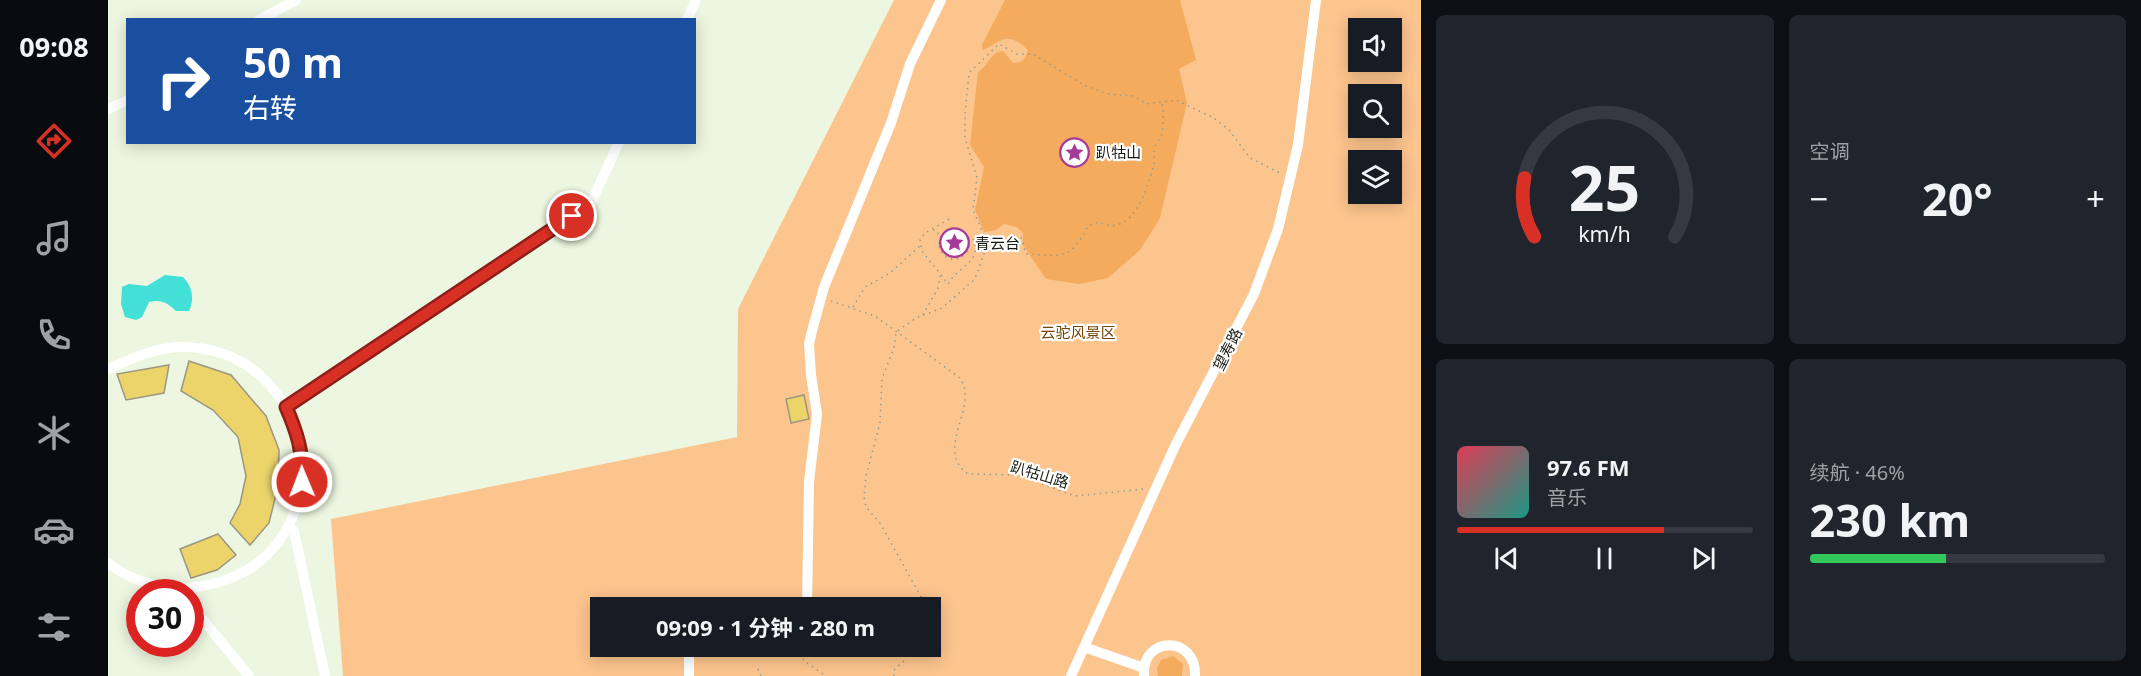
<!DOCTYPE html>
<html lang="zh">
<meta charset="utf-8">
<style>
body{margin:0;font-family:"Noto Sans","Noto Sans SC",sans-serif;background:#20242c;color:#f1f3f6;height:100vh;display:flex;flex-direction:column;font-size:22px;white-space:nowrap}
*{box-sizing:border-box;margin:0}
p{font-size:20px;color:#9ea1a6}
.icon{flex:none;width:33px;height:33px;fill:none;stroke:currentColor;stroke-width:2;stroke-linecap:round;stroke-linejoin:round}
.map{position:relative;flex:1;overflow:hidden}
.drawer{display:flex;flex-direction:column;gap:15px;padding:15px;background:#0d0f14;width:720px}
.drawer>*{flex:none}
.top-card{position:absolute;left:18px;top:18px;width:570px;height:126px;border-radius:0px;box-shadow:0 3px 15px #0003;background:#1a4fa0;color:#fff;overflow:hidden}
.controls{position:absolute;left:1240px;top:18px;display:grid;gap:12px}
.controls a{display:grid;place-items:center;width:54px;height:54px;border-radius:0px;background:#171b24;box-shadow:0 3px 15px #0003;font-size:30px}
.speed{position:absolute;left:18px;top:579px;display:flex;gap:12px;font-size:30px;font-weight:700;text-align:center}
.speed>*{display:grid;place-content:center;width:78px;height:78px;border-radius:50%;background:#171b24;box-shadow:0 3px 15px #0003;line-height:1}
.speed .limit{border:9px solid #d22;background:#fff;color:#111}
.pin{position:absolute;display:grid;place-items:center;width:51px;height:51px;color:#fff;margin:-26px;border:3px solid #fff;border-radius:50%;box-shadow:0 2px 6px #0007}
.me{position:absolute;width:66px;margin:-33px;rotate:359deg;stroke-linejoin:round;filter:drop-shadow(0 0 4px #0008)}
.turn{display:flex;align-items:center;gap:21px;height:126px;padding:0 18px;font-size:27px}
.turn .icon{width:78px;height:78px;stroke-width:2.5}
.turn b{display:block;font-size:42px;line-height:51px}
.big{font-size:45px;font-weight:700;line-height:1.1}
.drawer .widget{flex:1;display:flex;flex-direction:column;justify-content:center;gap:9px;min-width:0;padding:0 21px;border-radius:9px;background:#20242c}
.drawer .dial{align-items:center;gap:0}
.dial svg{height:156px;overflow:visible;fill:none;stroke:#363941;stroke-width:7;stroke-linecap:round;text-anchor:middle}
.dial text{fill:#f1f3f6;stroke:none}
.song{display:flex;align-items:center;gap:18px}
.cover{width:72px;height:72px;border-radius:9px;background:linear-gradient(135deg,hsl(350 70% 55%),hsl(170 70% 35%))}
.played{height:6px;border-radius:3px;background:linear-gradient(90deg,#d93025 70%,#363941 70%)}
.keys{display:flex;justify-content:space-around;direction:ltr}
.heat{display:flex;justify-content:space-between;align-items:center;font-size:33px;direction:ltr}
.charge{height:9px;border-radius:4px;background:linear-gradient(90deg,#34c759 46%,#363941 0)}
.drawer .tiles{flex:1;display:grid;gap:15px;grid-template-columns:repeat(2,1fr)}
.trip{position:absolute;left:482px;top:597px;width:351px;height:60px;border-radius:0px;background:#171b24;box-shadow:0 3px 15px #0003;font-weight:700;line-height:60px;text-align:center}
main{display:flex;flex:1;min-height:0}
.dock{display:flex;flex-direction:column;width:108px;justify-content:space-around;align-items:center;background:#090b0e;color:#9ea1a6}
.dock .icon{width:42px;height:42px}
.dock .on{color:#d93025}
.dock b{font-size:27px;color:#f1f3f6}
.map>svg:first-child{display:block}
.green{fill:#fdc58e;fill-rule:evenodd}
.forest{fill:#f4ab5d}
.water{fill:#42e0d7}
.building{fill:#ecd46b;stroke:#9c9782;stroke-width:1.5}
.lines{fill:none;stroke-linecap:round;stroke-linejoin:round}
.path{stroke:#949b8b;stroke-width:1.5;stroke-dasharray:1.5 4.5;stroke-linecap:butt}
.minor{stroke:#fff;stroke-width:10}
.route-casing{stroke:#8d1f18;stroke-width:15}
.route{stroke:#d93025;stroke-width:10}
.labels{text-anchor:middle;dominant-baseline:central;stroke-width:4.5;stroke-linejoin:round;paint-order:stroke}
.poi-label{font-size:15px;fill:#171a13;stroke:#fff;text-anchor:start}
.park-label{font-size:15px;fill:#744505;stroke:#fff}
.street-label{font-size:15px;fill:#171a13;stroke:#fff}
</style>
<main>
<nav class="dock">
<b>09:08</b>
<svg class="icon on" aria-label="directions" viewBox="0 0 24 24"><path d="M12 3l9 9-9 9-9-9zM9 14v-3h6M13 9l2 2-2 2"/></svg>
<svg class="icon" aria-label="music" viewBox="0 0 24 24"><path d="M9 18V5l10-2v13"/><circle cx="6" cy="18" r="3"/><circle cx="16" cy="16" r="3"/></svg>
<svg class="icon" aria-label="phone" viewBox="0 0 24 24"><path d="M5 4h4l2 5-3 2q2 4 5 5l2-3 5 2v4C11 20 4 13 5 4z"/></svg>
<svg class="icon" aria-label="climate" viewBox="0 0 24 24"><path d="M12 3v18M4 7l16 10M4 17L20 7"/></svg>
<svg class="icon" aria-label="car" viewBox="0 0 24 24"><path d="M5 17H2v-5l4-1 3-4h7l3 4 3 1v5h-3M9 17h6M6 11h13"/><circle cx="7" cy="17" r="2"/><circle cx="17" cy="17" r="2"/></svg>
<svg class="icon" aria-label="filters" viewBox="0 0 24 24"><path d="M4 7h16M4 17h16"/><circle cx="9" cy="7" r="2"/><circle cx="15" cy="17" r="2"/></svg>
</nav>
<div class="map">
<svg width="1313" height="676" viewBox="0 0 1313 676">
<rect width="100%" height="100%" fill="#ecf6e0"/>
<!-- green -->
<path class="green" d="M 786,0 L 1313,0 L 1313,676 L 235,676 L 223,519 L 629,437 L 630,309 ZM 1251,28 L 1284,28 L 1284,62 L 1251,62 ZM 1251,94 L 1284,94 L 1284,128 L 1251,128 ZM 1251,160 L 1284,160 L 1284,194 L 1251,194 ZM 492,608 L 822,608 L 822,646 L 492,646 Z"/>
<!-- forest -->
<path class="forest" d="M 897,0 L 1072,0 L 1088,60 L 1071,69 L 1079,103 L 1052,218 L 1032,250 L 1000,278 L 971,284 L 938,279 L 915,245 L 915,233 L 909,227 L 896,224 L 888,230 L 876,232 L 867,210 L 876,167 L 862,145 L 870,72 C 880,66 883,51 895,51 L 905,63 C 914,63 918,59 920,50 C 897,30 897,40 875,50 L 874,45 Z
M 1065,656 L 1075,664 L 1074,676 L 1050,676 L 1049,668 L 1053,660 Z"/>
<!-- water -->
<path class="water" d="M833 244a13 13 0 1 1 26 0a13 13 0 1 1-26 0Z
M 57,275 L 75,277 C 84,286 87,299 81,311 L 68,311 C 59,302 53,299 41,302 L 34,317 L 28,320 L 17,317 L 13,304 L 14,287 L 21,284 L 39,286 Z"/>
<!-- building -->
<path class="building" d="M 81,361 L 123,375 L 158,416 L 171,450 L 170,486 L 161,523 L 142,545 L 122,523 L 132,504 L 138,476 L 130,437 L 105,410 L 73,391 Z
M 61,365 L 56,393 L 18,400 L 9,374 Z
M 696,395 L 701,419 L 683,423 L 678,399 Z
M 110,534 L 128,555 L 109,570 L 83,578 L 72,549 Z"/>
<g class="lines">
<!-- path -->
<path class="path" d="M 841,219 L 817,233 L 812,240 L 814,251 L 840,284 C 850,266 877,261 864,237 L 860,238
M831 244a15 15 0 1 1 30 0a15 15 0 1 1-30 0Z
M 825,230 L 829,231 L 832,238
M 876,235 L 865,210 L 869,178 L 857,138 L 857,114 L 861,73 L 891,44 L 909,54 L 925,54 L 976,85 L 1000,94 L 1026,96 L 1038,104 L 1068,100 L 1106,118 L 1121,130 L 1142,158 L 1172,173
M 913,237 L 918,254 C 954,256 962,261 980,226 L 991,222 C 1024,239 1039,190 1046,164 C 1047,160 1045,155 1046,151 C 1046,146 1050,142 1052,138 C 1057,127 1055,113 1054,101
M 723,301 L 767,316 L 852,378 C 872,407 825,449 860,474 L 910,475 L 967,496 L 1036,489
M 745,307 L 757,287 L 782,273 L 812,246
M 815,315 L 830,288 L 832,276
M 816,608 L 817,604 L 772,523 L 758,507 L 756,497 L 758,476 L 772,423 L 774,378 L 786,348 L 788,332 L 808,318 L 834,308 L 867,279 L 881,240
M 693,653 L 696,661 L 718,676
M 650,669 L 653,676
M 786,676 L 786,670 L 796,661 L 803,646"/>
<!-- minor -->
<path class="minor" d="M 151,20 L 188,0
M 579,20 L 588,0
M 0,109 L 20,100
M 0,369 C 25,358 50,346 78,347 C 219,353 239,561 94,586 C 61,592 27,584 0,563
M 178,407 L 483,203 L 511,142
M 180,526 L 186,531 L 217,676
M 82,604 L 141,676
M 699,608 L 701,482 L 709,414 L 703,375 L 701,344 L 704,331 L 716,287 L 783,123 L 802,64 L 833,0
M 581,646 L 581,676
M 976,647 L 1036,668
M 963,676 L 1067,446 L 1146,294 L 1170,229 L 1190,145 L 1208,0
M 1036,676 C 1033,635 1089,635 1087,676"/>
</g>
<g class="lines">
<defs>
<path id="route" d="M 194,482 C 196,454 189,432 178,407 L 464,216"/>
</defs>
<!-- route casing -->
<use href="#route" class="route-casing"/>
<!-- route -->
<use href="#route" class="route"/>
</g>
<!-- icons -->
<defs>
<symbol id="sight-ring" viewBox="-11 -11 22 22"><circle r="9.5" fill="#fff" stroke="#a63a99" stroke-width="1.5"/><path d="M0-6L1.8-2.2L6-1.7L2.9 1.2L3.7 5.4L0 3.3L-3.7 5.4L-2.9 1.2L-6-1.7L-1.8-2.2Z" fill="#a63a99"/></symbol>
</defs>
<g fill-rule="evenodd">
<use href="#sight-ring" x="950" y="136" width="33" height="33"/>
<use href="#sight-ring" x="830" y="226" width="33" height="33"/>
</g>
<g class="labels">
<!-- poi labels -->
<g class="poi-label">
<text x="988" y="152">趴牯山</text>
<text x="867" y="243">青云台</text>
</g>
<!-- park labels -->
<g class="park-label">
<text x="970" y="332">云驼风景区</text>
</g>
<!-- street labels -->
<g class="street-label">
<text transform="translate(1119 349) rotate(-63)">望寿路</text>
<text transform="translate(932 474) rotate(17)">趴牯山路</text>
</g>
</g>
</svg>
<div class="controls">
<a><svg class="icon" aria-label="sound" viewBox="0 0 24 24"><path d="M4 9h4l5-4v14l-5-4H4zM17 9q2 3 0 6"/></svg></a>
<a><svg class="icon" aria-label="search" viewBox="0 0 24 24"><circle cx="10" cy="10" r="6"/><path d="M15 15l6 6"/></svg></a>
<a><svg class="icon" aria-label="layers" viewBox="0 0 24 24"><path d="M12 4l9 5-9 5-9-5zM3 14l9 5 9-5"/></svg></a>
</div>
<div class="speed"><div class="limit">30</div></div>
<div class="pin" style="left:464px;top:216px;background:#d93025"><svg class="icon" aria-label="arrive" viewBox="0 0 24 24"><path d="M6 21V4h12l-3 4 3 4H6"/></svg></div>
<svg class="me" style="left:194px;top:482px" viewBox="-20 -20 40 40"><circle r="17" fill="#d93025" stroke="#fff" stroke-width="3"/><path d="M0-11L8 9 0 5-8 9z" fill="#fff"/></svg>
<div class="trip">09:09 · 1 分钟 · 280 m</div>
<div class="top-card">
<div class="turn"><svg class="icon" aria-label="right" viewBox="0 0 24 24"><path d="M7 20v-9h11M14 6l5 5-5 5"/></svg><div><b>50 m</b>右转</div></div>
</div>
</div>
<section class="drawer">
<div class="tiles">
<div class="widget dial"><svg viewBox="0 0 100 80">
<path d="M14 69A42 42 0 1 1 86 69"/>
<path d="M14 69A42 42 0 0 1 9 39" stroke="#d93025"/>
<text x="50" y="56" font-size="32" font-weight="700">25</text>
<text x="50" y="72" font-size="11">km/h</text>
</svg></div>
<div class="widget"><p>空调</p>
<div class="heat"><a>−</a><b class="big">20°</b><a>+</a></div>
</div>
<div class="widget">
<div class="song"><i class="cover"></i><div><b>97.6 FM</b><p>音乐</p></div></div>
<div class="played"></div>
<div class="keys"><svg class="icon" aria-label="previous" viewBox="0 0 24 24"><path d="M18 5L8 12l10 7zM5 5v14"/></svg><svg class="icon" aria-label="pause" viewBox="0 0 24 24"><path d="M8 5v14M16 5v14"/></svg><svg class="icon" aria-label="next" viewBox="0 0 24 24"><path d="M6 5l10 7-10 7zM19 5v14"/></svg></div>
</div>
<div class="widget"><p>续航 · 46%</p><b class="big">230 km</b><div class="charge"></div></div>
</div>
</section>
</main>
